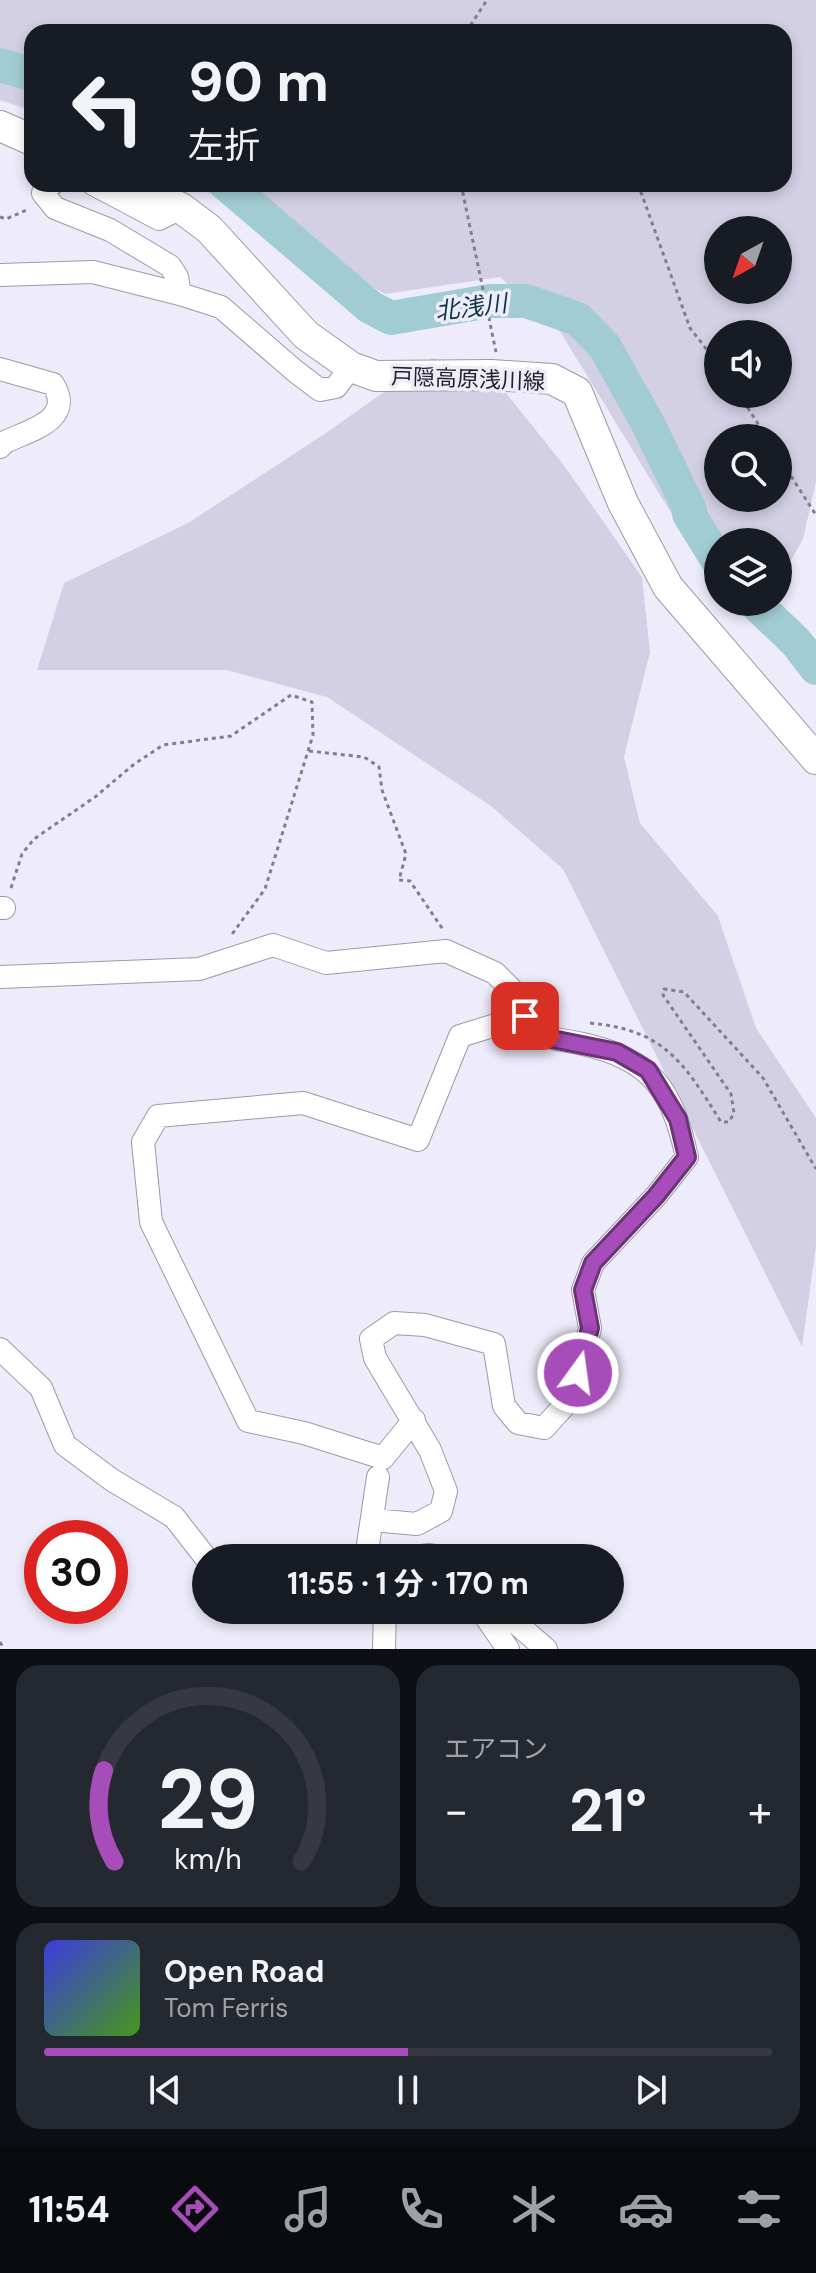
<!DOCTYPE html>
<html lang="ja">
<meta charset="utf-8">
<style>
body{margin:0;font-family:"DM Sans","Noto Sans JP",sans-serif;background:#242831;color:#f1f3f6;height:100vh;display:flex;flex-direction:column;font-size:30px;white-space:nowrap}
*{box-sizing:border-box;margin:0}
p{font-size:26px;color:#9ea1a6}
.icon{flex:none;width:44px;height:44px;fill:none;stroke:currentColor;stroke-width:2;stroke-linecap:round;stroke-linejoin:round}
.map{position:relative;height:1649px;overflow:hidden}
.sheet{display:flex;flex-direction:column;gap:16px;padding:16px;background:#0d0f14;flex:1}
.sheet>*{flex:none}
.guide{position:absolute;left:24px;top:24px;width:768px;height:168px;border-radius:24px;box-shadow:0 4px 12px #0003;background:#171b24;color:#f1f3f6;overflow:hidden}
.needle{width:52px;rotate:220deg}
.buttons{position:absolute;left:704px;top:216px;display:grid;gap:16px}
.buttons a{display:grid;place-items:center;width:88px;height:88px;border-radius:50%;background:#171b24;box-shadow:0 4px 12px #0003;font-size:40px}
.speed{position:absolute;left:24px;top:1520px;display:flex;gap:16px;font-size:40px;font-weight:700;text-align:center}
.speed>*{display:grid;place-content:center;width:104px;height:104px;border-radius:50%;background:#171b24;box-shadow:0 4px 12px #0003;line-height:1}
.speed .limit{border:12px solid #d22;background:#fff;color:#111}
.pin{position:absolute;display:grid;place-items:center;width:68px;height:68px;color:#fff;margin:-34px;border-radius:16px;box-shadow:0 4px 12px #0006}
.me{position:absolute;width:88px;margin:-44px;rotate:14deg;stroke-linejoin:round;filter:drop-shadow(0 0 6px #0008)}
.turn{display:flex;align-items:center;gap:28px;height:168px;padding:0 32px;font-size:36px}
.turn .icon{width:104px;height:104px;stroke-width:2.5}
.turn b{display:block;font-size:56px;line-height:68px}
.big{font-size:60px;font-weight:700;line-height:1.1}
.sheet .tile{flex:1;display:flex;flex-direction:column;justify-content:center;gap:12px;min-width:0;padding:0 28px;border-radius:24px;background:#242831}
.sheet .dial{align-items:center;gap:0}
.dial svg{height:208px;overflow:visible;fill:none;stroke:#363941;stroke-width:7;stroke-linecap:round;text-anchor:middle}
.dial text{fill:#f1f3f6;stroke:none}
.song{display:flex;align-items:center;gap:24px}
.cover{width:96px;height:96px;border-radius:12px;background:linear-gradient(135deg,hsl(240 70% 55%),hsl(100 70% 35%))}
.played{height:8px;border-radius:4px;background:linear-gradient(90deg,#a74db9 50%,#363941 50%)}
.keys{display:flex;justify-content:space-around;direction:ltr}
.heat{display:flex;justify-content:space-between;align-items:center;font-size:44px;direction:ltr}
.sheet .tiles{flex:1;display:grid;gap:16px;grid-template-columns:1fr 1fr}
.tile:last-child{grid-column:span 2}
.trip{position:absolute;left:192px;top:1544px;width:432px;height:80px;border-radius:40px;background:#171b24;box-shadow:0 4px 12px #0003;font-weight:700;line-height:80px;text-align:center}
.menu{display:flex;height:128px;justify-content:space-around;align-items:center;background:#090b0e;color:#9ea1a6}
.menu .icon{width:56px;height:56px}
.menu .on{color:#a74db9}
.menu b{font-size:36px;color:#f1f3f6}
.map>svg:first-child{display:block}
.green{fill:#d3d0e5;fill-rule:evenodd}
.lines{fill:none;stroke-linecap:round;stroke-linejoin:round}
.river{stroke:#a2ccd4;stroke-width:34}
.minor-casing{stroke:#9c9aa9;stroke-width:24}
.secondary-casing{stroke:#9c9aa9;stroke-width:32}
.path{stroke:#81808a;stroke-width:3;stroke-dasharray:4 4;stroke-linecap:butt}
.minor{stroke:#fff;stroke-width:22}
.secondary{stroke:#fff;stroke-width:30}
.route-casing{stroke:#6d3278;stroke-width:20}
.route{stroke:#a74db9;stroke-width:14}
.labels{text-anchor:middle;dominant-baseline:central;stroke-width:7;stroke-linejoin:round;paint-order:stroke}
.street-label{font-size:22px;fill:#201f25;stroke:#eeecfb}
.water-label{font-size:24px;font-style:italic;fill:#0e363d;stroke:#eeecfb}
</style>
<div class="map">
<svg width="816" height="1649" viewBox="0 0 816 1649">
<rect width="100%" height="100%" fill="#eeecfb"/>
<!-- green -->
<path class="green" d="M 0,0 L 816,0 L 816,482 L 803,539 L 778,584 L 778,542 L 718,542 L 718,582 L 712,580 L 561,333 L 500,277 L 385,294 L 194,184 L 784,184 L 784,32 L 32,32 L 32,111 L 0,100 ZM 718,230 L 778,230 L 778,290 L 718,290 ZM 718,334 L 778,334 L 778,394 L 718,394 ZM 718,438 L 778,438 L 778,498 L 718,498 Z
M 432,358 L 489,372 L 563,464 L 642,577 L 650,652 L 624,757 L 640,823 L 718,916 L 756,1028 L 816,1118 L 816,1246 L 802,1347 L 563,869 L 491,806 L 327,697 L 226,670 L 37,670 L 64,583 L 188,523 L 326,433 Z"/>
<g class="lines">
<!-- river -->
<path class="river" d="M 0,65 L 32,74
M 226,184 L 370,307 L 391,318 L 490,301 L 526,301 L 578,319 L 605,347 L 648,424 L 690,510 L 689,514 L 718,561
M 754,602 L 796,642 L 816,668"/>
<defs>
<path id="minor" d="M 93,184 L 159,219 L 181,208
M 0,275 L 93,272 L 180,294 L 177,277 L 170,266 L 110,230 L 55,208 L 43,193 L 45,187 L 52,184
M 180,294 L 221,307 L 295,371 L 320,390 L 336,387 L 351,367
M 0,369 L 53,384 C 75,420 30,430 5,442 L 0,447
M 0,908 L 4,908
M 0,977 L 199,969 L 273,945 L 326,963 L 446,951 L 495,973 L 512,990 L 525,1016 L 460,1036 L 418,1140 L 303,1103 L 158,1116 L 143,1142 L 151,1222 L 248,1421 L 304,1433 L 383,1458 L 414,1420
M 0,1349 L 41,1388 L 65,1445 L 112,1480 L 174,1517 L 206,1558
M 372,1520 L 417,1524 L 441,1511 L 446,1491 L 430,1450 L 375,1358 L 371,1339 L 394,1323 L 425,1325 L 494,1344 L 504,1406 L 518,1423 L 544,1428 L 573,1396 L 590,1328 L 583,1290 L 593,1263 L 656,1196 L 687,1157 C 672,1090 652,1059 583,1044 C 552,1037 547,1043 525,1016
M 366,1558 L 378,1477
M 404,1558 L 430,1555 L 449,1558
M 296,1610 L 299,1610
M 481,1610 L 508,1649
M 508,1610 L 517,1624 L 546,1649
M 384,1649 L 385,1610"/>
<path id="secondary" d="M 0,126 L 32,140
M 130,184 L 181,208 L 209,229 L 306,335 L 351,367 L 376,376 L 492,375 L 552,379 L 577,392 L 623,503 L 668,587 L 816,759"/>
</defs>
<!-- minor casing -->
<use href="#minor" class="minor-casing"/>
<!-- secondary casing -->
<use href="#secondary" class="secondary-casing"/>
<!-- path -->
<path class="path" d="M 466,32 L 487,0
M 461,184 L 496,352
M 638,184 L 690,328 L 718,364
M 0,217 L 6,219 L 29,209
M 739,394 L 767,438
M 778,456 L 816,515
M 309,751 L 364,757 L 379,767 L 382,790 L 406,854 L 399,880 L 410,881 L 444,931
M 11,888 L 22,854 L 34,839 L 95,797 L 133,765 L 163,745 L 231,736 L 291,695 L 312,702 L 313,735 L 265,889 L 230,937
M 590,1023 C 665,1030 684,1063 721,1122 L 729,1122 L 734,1113 L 731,1094 L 663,995 L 664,989 L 684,992 L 763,1078 L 816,1169
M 0,1642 L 4,1649"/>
<!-- minor -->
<use href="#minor" class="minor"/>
<!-- secondary -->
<use href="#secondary" class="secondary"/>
</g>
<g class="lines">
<defs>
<path id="route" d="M 525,1016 L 540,1034 L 552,1039 L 617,1052 L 648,1070 L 678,1119 L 687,1157 L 656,1196 L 593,1263 L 583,1290 L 590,1328 L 578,1373"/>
</defs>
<!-- route casing -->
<use href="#route" class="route-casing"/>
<!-- route -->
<use href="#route" class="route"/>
</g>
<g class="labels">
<!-- street labels -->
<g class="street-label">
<text transform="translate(468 379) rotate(2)">戸隠高原浅川線</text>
</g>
<!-- water labels -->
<g class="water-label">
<text transform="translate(471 307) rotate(-7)">北浅川</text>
</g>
</g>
</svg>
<div class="buttons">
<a><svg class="needle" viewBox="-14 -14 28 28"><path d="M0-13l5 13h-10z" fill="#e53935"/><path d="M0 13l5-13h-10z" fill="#9ea1a6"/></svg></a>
<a><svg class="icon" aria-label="sound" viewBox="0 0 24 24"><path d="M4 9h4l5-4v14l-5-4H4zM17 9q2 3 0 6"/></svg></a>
<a><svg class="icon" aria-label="search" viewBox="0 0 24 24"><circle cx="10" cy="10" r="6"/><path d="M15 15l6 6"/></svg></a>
<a><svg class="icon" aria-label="layers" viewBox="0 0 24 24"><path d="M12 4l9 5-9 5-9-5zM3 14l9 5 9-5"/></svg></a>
</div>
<div class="speed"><div class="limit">30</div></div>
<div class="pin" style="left:525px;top:1016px;background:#d93025"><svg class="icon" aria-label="arrive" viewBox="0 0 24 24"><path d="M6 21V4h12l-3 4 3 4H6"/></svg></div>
<svg class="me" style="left:578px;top:1373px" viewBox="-20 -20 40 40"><circle r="17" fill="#a74db9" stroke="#fff" stroke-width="3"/><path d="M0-11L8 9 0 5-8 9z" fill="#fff"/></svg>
<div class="trip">11:55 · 1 分 · 170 m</div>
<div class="guide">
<div class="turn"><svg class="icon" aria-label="left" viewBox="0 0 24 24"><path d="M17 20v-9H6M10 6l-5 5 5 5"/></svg><div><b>90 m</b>左折</div></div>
</div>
</div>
<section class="sheet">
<div class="tiles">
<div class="tile dial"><svg viewBox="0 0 100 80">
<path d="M14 69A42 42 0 1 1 86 69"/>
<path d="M14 69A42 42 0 0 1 10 34" stroke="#a74db9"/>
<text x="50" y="56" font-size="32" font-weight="700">29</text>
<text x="50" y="72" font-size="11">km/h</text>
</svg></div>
<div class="tile"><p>エアコン</p>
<div class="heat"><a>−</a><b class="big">21°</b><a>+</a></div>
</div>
<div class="tile">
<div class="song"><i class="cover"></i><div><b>Open Road</b><p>Tom Ferris</p></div></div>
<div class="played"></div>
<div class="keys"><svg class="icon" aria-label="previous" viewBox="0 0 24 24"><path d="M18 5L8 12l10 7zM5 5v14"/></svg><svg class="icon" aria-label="pause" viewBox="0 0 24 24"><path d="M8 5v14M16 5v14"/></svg><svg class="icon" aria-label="next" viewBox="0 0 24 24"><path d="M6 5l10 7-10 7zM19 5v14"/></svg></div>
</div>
</div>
</section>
<nav class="menu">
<b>11:54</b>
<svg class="icon on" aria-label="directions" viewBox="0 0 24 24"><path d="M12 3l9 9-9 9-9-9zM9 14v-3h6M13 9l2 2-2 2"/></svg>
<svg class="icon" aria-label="music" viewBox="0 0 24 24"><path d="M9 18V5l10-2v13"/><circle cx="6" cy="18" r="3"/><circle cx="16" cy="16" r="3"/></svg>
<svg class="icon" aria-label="phone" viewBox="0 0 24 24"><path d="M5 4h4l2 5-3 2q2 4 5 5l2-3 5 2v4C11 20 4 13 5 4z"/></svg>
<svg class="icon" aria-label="climate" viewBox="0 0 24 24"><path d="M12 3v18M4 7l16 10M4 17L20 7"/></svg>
<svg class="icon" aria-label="car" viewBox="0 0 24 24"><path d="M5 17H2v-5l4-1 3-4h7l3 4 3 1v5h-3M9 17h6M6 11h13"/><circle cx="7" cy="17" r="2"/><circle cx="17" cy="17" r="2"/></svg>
<svg class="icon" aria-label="filters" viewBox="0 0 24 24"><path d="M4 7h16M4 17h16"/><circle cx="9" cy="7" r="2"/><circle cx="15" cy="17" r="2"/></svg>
</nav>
